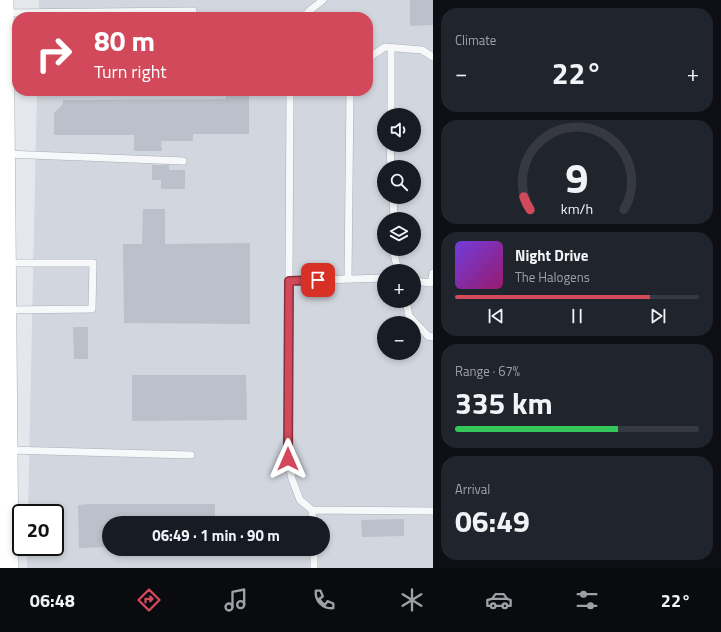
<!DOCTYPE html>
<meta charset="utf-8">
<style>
body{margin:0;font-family:"Titillium Web",sans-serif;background:#20242c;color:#f1f3f6;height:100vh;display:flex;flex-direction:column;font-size:15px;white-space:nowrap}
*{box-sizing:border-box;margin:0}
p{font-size:13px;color:#9ea1a6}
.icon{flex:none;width:22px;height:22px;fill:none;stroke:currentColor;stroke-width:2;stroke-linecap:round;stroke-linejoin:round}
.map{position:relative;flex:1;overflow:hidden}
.details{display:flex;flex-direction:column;gap:8px;padding:8px;background:#0d0f14;width:288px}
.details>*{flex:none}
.top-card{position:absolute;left:12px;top:12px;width:361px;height:84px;border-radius:16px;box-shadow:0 2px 6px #0003;background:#d1495b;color:#fff;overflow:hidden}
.buttons{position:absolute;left:377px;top:108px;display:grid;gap:8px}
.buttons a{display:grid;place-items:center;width:44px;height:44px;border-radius:50%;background:#171b24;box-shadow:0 2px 6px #0003;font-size:20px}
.speed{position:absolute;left:12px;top:504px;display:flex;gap:8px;font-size:20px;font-weight:700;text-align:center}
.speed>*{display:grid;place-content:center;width:52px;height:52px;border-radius:50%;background:#171b24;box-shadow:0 2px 6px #0003;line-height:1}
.speed .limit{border:2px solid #111;border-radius:6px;background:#fff;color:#111}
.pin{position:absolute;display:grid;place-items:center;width:34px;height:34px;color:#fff;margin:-17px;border-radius:8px;box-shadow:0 2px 6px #0006}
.me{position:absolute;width:44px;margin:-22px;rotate:0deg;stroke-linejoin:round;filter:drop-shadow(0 0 3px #0008)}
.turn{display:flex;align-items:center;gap:14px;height:84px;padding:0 16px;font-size:18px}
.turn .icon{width:52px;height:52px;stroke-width:2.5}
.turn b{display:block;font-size:28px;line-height:34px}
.big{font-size:30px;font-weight:700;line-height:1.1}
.details .widget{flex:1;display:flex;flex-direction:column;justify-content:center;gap:6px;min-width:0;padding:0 14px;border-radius:16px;background:#20242c}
.details .dial{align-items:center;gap:0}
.dial svg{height:104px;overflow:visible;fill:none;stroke:#363941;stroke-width:7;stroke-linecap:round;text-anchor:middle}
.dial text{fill:#f1f3f6;stroke:none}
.song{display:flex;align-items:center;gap:12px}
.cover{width:48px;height:48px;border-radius:6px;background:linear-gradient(135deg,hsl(260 70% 55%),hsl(320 70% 35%))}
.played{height:4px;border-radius:2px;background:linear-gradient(90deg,#d1495b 80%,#363941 80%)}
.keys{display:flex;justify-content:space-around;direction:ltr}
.heat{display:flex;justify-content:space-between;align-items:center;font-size:22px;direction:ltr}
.charge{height:6px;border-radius:3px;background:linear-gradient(90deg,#34c759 67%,#363941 0)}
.trip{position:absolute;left:102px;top:516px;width:228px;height:40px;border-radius:20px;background:#171b24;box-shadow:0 2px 6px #0003;font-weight:700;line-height:40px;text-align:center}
.tabs{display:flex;height:64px;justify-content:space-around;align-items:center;background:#090b0e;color:#9ea1a6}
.tabs .icon{width:28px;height:28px}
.tabs .current{color:#d1495b}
.tabs b{font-size:18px;color:#f1f3f6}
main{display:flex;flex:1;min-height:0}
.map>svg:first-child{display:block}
.built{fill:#d2d6de;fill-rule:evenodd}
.building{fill:#bbc0ca}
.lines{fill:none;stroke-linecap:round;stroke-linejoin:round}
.service-casing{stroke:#a9aeb7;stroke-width:8}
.secondary-casing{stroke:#a9aeb7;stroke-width:20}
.service{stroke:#f7f8fa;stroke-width:7}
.secondary{stroke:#fff;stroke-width:19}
.route-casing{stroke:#882f3b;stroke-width:10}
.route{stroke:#d1495b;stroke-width:7}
</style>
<main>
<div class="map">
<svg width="433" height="568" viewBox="0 0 433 568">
<rect width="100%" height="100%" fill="#e4e7ec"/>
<!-- built -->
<path class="built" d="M 39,0 L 433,0 L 433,568 L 27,568 L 27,547 L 55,547 L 55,513 L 28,513 L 37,91 L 368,91 L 368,17 L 39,17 ZM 384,115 L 414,115 L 414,145 L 384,145 ZM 384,167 L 414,167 L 414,197 L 384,197 ZM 384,219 L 414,219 L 414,249 L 384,249 ZM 384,271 L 414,271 L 414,301 L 384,301 ZM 384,323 L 414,323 L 414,353 L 384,353 ZM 109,523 L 323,523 L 323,549 L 109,549 Z"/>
<!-- building -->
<path class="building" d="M 410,0 L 433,0 L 433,25 L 410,26 Z
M 226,91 L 249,91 L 249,134 L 193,134 L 193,141 L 161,141 L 162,151 L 134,151 L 134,135 L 54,135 L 54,113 L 63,104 L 63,100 L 226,99 Z
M 152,165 L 169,165 L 169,170 L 185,170 L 185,189 L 161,189 L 161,180 L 152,180 Z
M 143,209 L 165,209 L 165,244 L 250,243 L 250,324 L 124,323 L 123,244 L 142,244 Z
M 73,327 L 88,327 L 88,359 L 74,359 Z
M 132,375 L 246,375 L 247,420 L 132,421 Z
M 90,504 L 215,504 L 215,523 L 109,523 L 109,547 L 79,548 L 78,505 Z
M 404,519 L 404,536 L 362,537 L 361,520 Z"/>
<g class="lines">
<defs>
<path id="service" d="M 5,13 L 193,11
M 304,17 L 309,11 L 323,0
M 368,58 L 385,47 L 422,50 L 433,57
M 290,91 L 288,459 L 292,479 L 300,500 L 312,510
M 391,115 L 391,48
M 390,145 L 391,167
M 6,154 L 183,161
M 393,197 L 394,219
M 393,249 L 398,271
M 348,279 L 350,91
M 289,281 L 384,278
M 414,281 L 431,283 L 433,273
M 406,301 L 409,316 L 428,336 L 433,337
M 7,310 L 92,309 L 93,263 L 8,263
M 8,450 L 191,455
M 313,523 L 312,510 L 433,511
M 314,549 L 314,568"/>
<path id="secondary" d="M 4,0 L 9,568"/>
</defs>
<!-- service casing -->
<use href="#service" class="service-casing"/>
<!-- secondary casing -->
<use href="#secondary" class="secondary-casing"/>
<!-- service -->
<use href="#service" class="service"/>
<!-- secondary -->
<use href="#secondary" class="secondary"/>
</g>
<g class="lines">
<defs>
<path id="route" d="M 288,459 L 289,281 L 318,280"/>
</defs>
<!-- route casing -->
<use href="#route" class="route-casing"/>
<!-- route -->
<use href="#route" class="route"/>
</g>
</svg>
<div class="buttons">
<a><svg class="icon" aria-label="sound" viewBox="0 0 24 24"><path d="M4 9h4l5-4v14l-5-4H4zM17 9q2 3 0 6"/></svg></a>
<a><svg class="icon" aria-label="search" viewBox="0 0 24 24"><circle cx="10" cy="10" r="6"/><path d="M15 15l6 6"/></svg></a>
<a><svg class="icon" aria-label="layers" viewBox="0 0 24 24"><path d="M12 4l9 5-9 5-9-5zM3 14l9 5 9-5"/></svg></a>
<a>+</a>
<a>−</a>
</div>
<div class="speed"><div class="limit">20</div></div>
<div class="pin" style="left:318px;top:280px;background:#d93025"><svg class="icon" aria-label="arrive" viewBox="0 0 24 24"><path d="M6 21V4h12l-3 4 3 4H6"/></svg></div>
<svg class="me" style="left:288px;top:459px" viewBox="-20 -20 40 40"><path d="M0-17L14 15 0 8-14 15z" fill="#d1495b" stroke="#fff" stroke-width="4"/></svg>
<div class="trip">06:49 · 1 min · 90 m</div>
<div class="top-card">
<div class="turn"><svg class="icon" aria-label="right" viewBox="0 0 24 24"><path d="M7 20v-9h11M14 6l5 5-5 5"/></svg><div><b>80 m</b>Turn right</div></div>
</div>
</div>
<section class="details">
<div class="widget"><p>Climate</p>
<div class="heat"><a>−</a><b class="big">22°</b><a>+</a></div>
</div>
<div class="widget dial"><svg viewBox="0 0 100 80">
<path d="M14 69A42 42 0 1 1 86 69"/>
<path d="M14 69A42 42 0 0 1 9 59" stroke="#d1495b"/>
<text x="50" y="56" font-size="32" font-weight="700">9</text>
<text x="50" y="72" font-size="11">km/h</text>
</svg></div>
<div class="widget">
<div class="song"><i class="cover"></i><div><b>Night Drive</b><p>The Halogens</p></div></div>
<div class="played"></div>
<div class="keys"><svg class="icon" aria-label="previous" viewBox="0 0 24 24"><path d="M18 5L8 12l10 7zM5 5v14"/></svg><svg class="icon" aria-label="pause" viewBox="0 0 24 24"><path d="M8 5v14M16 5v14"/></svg><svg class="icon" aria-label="next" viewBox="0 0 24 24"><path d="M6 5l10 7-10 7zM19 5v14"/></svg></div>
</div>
<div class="widget"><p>Range · 67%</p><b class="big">335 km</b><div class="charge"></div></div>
<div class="widget"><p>Arrival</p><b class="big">06:49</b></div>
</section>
</main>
<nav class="tabs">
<b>06:48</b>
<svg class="icon current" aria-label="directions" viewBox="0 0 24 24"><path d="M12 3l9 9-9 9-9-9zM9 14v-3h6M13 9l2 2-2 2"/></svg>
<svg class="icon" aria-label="music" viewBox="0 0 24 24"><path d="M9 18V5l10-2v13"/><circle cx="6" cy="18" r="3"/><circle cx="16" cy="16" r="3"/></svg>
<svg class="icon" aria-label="phone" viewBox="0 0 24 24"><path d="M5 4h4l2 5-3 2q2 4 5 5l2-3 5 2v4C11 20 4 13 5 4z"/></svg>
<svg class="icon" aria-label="climate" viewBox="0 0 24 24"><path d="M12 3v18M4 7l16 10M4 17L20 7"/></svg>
<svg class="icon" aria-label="car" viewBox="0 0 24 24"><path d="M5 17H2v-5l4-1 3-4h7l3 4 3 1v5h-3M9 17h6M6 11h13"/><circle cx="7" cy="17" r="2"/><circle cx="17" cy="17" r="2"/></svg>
<svg class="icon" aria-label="filters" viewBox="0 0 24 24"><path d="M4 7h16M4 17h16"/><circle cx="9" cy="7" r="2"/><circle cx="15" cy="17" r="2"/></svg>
<b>22°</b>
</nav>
